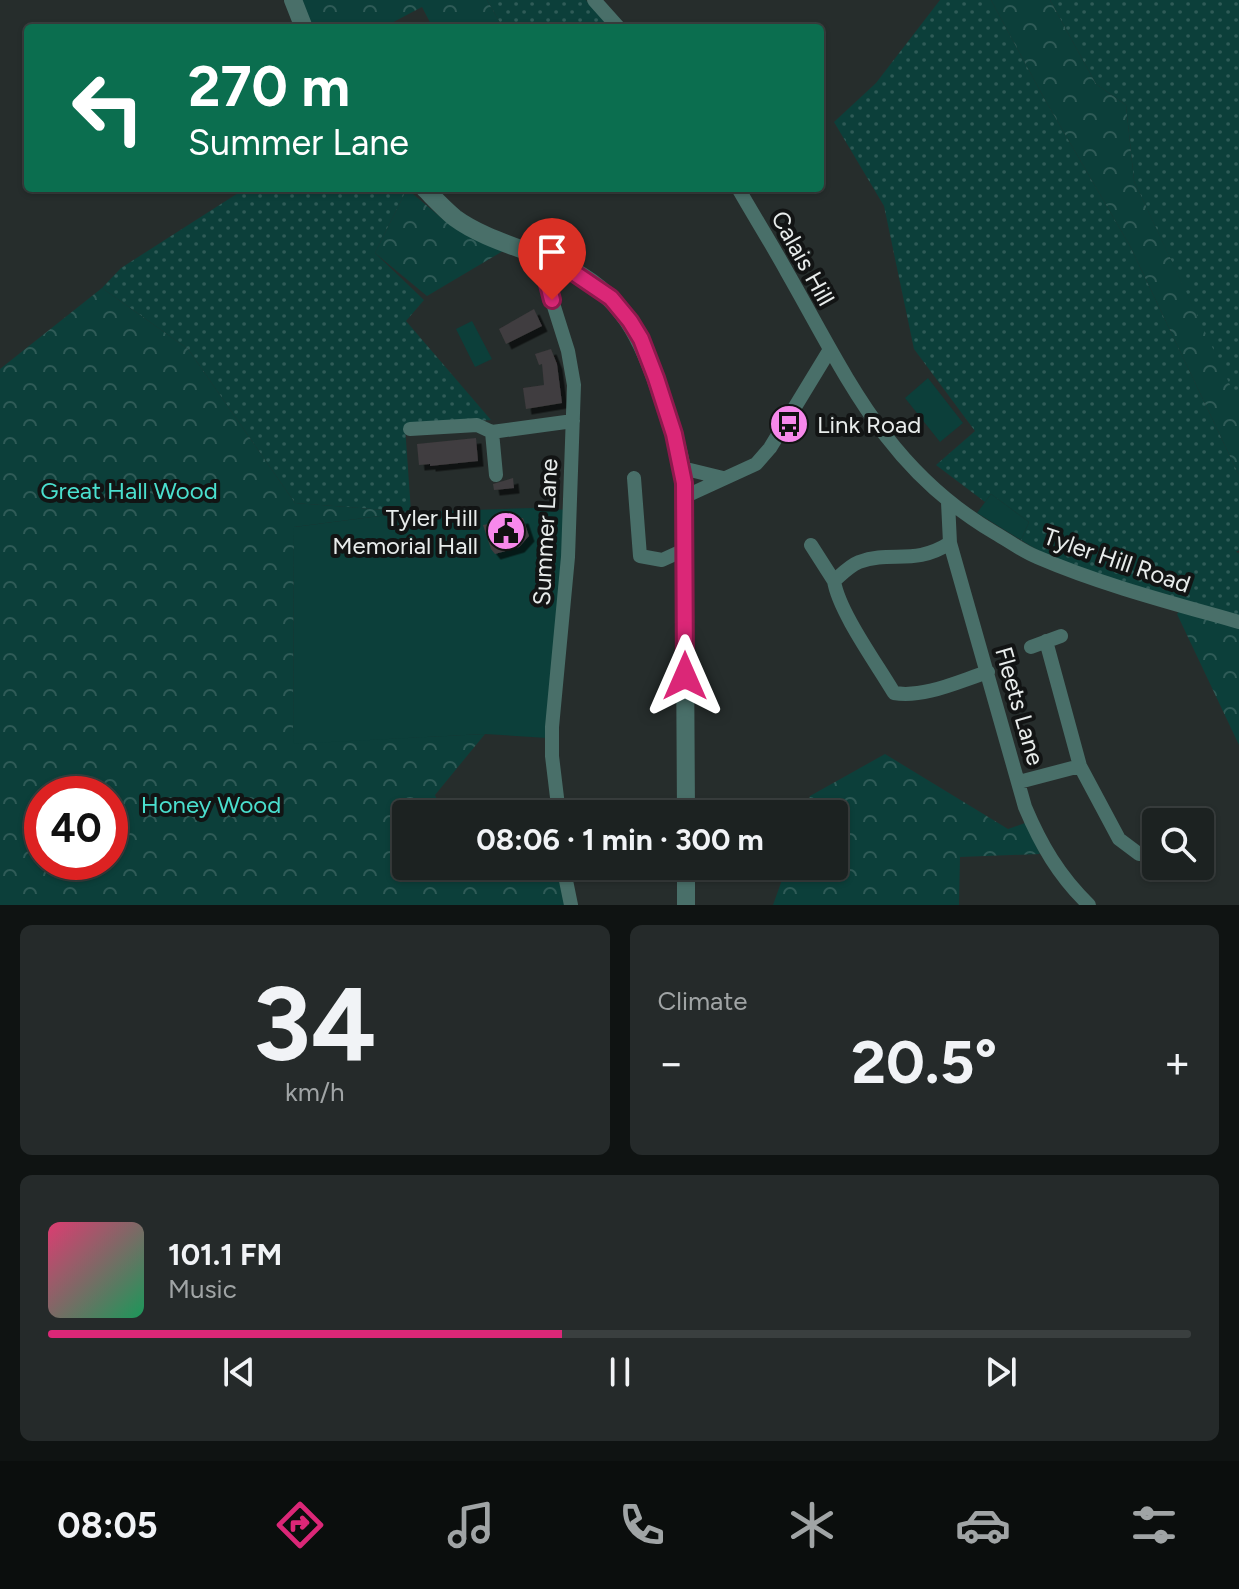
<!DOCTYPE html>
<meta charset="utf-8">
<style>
body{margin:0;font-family:Figtree,sans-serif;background:#252a2a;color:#f1f3f6;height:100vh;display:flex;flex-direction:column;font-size:30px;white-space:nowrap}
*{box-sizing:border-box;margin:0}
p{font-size:26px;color:#a0a4a5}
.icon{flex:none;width:44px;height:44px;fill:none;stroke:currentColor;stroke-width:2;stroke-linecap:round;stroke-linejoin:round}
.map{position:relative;height:905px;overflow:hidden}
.panel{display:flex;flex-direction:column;gap:20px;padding:20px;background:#0f1312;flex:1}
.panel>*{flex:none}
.guide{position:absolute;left:24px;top:24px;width:800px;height:168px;border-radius:8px;box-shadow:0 2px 6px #0004,0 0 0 2px #3a3f3f;background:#0b6e4f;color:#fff;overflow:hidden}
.controls{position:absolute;left:1142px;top:808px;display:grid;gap:16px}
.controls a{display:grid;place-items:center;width:72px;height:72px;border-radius:8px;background:#1c2221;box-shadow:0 2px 6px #0004,0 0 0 2px #3a3f3f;font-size:40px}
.speed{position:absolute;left:24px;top:776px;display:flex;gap:16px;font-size:40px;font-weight:700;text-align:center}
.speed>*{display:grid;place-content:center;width:104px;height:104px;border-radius:50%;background:#1c2221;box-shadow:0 2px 6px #0004,0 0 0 2px #3a3f3f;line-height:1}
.speed .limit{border:12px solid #d22;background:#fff;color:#111}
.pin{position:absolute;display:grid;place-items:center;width:68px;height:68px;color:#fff;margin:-82px -34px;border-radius:50% 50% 50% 0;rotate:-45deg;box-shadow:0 0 8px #0007}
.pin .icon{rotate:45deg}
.me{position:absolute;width:88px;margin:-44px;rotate:0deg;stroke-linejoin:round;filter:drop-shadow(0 0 6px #0008)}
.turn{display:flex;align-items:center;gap:28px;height:168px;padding:0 32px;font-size:36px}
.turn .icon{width:104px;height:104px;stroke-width:2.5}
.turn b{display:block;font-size:56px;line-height:68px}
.big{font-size:60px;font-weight:700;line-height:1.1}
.panel .tile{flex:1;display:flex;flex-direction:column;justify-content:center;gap:12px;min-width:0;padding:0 28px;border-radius:12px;background:#252a2a}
.panel .dial{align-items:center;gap:0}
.dial b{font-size:104px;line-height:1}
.song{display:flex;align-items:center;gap:24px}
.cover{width:96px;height:96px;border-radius:12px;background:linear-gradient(135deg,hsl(340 70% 55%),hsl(150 70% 35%))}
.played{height:8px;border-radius:4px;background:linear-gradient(90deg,#db2777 45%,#3a3f3f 45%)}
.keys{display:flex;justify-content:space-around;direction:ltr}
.heat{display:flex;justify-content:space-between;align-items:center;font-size:44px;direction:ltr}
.panel .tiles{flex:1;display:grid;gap:20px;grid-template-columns:1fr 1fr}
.tile:last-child{grid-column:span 2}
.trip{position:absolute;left:392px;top:800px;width:456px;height:80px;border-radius:8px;background:#1c2221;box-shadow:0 2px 6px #0004,0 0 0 2px #3a3f3f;font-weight:700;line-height:80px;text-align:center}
.tab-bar{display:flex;height:128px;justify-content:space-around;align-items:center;background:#0b0e0d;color:#a0a4a5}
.tab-bar .icon{width:56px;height:56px}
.tab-bar .current{color:#db2777}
.tab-bar b{font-size:36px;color:#f1f3f6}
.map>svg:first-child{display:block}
.grass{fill:url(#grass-dots)}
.forest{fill:url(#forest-crowns);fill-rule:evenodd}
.park{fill:#0c3f3a}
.building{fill:#403c3f;filter:url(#shadow)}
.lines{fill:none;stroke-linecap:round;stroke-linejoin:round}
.minor{stroke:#496f69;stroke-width:14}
.tertiary{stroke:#496f69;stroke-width:18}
.route-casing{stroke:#8e194d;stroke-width:20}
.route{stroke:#db2777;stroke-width:14}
.labels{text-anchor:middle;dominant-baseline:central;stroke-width:8;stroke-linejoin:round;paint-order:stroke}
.street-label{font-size:24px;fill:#e8eceb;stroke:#121414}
.poi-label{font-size:24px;fill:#e8eceb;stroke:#121414;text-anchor:start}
.park-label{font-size:24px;fill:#4adfce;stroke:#121414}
</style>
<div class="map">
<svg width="1239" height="905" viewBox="0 0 1239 905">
<defs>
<pattern id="grass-dots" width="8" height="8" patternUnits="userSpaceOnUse" patternTransform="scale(2)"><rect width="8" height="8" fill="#0c3f3a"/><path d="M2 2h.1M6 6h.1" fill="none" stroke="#2f5b57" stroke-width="1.8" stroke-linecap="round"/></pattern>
<pattern id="forest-crowns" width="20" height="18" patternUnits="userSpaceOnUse" patternTransform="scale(2)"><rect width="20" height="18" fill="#0c3f3a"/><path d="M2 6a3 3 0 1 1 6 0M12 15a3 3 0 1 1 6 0" fill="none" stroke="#2f5b57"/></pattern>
<filter id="shadow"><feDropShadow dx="5.5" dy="5.5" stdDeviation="0" flood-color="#0009"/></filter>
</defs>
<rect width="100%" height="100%" fill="#262d2c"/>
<!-- grass -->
<path class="grass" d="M 487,0 L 586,0 L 610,28 L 503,28 Z
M 940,0 L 991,0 L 1044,98 L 1130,246 L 1239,475 L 1239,550 L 1236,552 L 1239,553 L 1239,616 C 1171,598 1079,578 1021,540 L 1029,522 L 991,494 L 985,502 L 936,465 L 975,431 L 914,349 L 884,206 L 834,122 L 876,83 Z
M 1050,0 L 1239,0 L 1239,406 L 1134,181 L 1126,105 L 1096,84 Z
M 246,188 L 407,189 L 375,253 L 424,300 L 406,321 L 491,420 L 405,426 L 411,512 L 295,503 L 188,349 L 102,288 L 121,268 Z"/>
<!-- forest -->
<path class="forest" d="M 302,0 L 487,0 L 503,28 L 433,28 L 422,7 L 382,28 L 313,28 Z
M 991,0 L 1050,0 L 1096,84 L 1126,105 L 1134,181 L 1239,404 L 1239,475 L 1130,246 L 1044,98 Z
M 407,189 L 444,220 L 503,251 L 427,296 L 375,253 Z
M 102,288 L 188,349 L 295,503 L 411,512 L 294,527 L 293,743 L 485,734 L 435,795 L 443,814 L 406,814 L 406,866 L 558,866 L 568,905 L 0,905 L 0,369 ZM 42,794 L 110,794 L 110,862 L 42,862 Z
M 1183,606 L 1239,623 L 1239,745 L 1177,614 Z
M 885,754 L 1008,829 L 1025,823 L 1040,854 L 960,857 L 959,905 L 773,905 L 787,866 L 834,866 L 834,814 L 804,814 L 810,796 Z"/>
<!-- park -->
<path class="park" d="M 472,321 L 492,359 L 475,367 L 456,329 Z
M 928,378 L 963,423 L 940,442 L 905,398 Z
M 991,494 L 1029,522 L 1021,540 L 977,513 Z
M 533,508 L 569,510 L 547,738 L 485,734 L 293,744 L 294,527 L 411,512 Z"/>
<!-- building -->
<path class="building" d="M 534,309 L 542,326 L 506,344 L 499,329 Z
M 551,349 L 557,364 L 562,403 L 526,409 L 523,388 L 544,385 L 542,364 L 539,365 L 535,354 Z
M 476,438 L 478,461 L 430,466 L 430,464 L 419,465 L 417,444 Z
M 513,478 L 514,488 L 494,490 L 493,484 Z
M 523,518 L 529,536 L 519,547 L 495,554 L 491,549 L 483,525 Z"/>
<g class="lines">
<!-- minor -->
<path class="minor" d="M 594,0 L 619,28
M 738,188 C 754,216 771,243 787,272 C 847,377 886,469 995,533 C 1009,541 1022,551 1037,557 C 1102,585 1172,603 1239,622
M 541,257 L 545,278 L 568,351 L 574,385 L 568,557 L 552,727 L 552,756 L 559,814
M 410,429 L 477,425 L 492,432 L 573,421
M 492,432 L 496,475
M 682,468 L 723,478
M 634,478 L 640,556 L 662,560 L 684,550
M 684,497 L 756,464 L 770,448 L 829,351
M 948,502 L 950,543 L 1025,807 C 1041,845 1059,876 1089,905
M 950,543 C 914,566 892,550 859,562 C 849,566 841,575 834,581 C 839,612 877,664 894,693 C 925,698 959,681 988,672
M 811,545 L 834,581
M 1046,641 L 1080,766 L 1119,839 L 1139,854
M 1031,647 L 1061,636
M 1019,782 L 1080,766
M 563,866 L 571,905"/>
<!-- tertiary -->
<path class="tertiary" d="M 293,0 L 304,28
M 424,188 C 434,198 444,209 455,218 C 485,240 527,249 561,265 C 623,293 644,340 663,401 C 672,428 681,455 684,483 L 686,814
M 686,866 L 686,905"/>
</g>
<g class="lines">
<defs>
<path id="route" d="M 552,300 L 541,257 L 564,266 L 611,298 L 630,321 L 641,339 L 656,378 L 674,434 L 684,483 L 685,676"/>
</defs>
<!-- route casing -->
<use href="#route" class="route-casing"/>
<!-- route -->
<use href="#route" class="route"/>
</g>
<!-- icons -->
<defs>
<symbol id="bus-disc" viewBox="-11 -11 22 22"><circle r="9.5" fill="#f788eb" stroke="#121414"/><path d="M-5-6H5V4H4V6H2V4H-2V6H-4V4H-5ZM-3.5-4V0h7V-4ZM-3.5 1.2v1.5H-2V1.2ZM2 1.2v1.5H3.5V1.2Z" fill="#111"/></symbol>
<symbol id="civic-disc" viewBox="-11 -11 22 22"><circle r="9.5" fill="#f788eb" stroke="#121414"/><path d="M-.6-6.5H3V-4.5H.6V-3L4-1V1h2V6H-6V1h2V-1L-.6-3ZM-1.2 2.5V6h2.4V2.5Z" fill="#111"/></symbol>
</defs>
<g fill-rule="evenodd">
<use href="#bus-disc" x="767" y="402" width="44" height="44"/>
<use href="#civic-disc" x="484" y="509" width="44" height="44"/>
</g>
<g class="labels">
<!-- street labels -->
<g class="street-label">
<text transform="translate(803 258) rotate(61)">Calais Hill</text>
<text transform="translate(545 532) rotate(-87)">Summer Lane</text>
<text transform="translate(1117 560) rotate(19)">Tyler Hill Road</text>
<text transform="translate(1020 706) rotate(74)">Fleets Lane</text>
</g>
<!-- poi labels -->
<g class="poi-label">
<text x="817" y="424">Link Road</text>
<text x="478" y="517" text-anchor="end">Tyler Hill<tspan x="478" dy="28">Memorial Hall</tspan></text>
</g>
<!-- park labels -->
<g class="park-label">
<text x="129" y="490">Great Hall Wood</text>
<text x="211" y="804">Honey Wood</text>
</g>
</g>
</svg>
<div class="controls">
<a><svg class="icon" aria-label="search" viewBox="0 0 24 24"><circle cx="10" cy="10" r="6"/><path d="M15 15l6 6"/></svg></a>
</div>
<div class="speed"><div class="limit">40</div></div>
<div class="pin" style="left:552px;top:300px;background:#d93025"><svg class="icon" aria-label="arrive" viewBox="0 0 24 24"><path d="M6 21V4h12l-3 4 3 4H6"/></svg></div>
<svg class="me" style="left:685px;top:676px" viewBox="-20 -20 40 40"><path d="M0-17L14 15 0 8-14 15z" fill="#db2777" stroke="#fff" stroke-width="4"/></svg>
<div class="trip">08:06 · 1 min · 300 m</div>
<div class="guide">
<div class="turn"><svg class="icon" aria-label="left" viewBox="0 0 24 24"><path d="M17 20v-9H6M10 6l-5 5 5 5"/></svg><div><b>270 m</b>Summer Lane</div></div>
</div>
</div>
<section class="panel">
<div class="tiles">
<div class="tile dial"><b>34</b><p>km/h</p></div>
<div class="tile"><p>Climate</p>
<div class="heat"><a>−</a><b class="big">20.5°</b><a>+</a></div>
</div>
<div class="tile">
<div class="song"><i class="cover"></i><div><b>101.1 FM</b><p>Music</p></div></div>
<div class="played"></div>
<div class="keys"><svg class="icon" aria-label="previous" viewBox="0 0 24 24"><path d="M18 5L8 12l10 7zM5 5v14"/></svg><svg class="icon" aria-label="pause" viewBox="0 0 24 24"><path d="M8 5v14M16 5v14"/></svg><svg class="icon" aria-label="next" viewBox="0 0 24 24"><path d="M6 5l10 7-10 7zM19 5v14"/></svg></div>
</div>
</div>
</section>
<nav class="tab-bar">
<b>08:05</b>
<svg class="icon current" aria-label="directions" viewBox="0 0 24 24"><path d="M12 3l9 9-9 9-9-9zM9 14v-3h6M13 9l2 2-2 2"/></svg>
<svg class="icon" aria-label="music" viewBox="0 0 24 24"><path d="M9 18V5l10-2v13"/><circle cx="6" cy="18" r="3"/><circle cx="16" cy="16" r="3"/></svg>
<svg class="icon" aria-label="phone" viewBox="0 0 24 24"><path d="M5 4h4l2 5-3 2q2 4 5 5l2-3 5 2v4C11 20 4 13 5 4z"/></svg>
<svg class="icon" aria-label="climate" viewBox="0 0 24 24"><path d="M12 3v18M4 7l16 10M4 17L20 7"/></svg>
<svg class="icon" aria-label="car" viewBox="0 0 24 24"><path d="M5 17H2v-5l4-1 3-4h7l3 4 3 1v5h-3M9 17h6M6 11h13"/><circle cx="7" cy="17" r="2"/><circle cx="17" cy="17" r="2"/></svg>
<svg class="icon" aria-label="filters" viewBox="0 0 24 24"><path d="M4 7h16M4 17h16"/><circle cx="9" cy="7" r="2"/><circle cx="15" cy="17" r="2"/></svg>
</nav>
